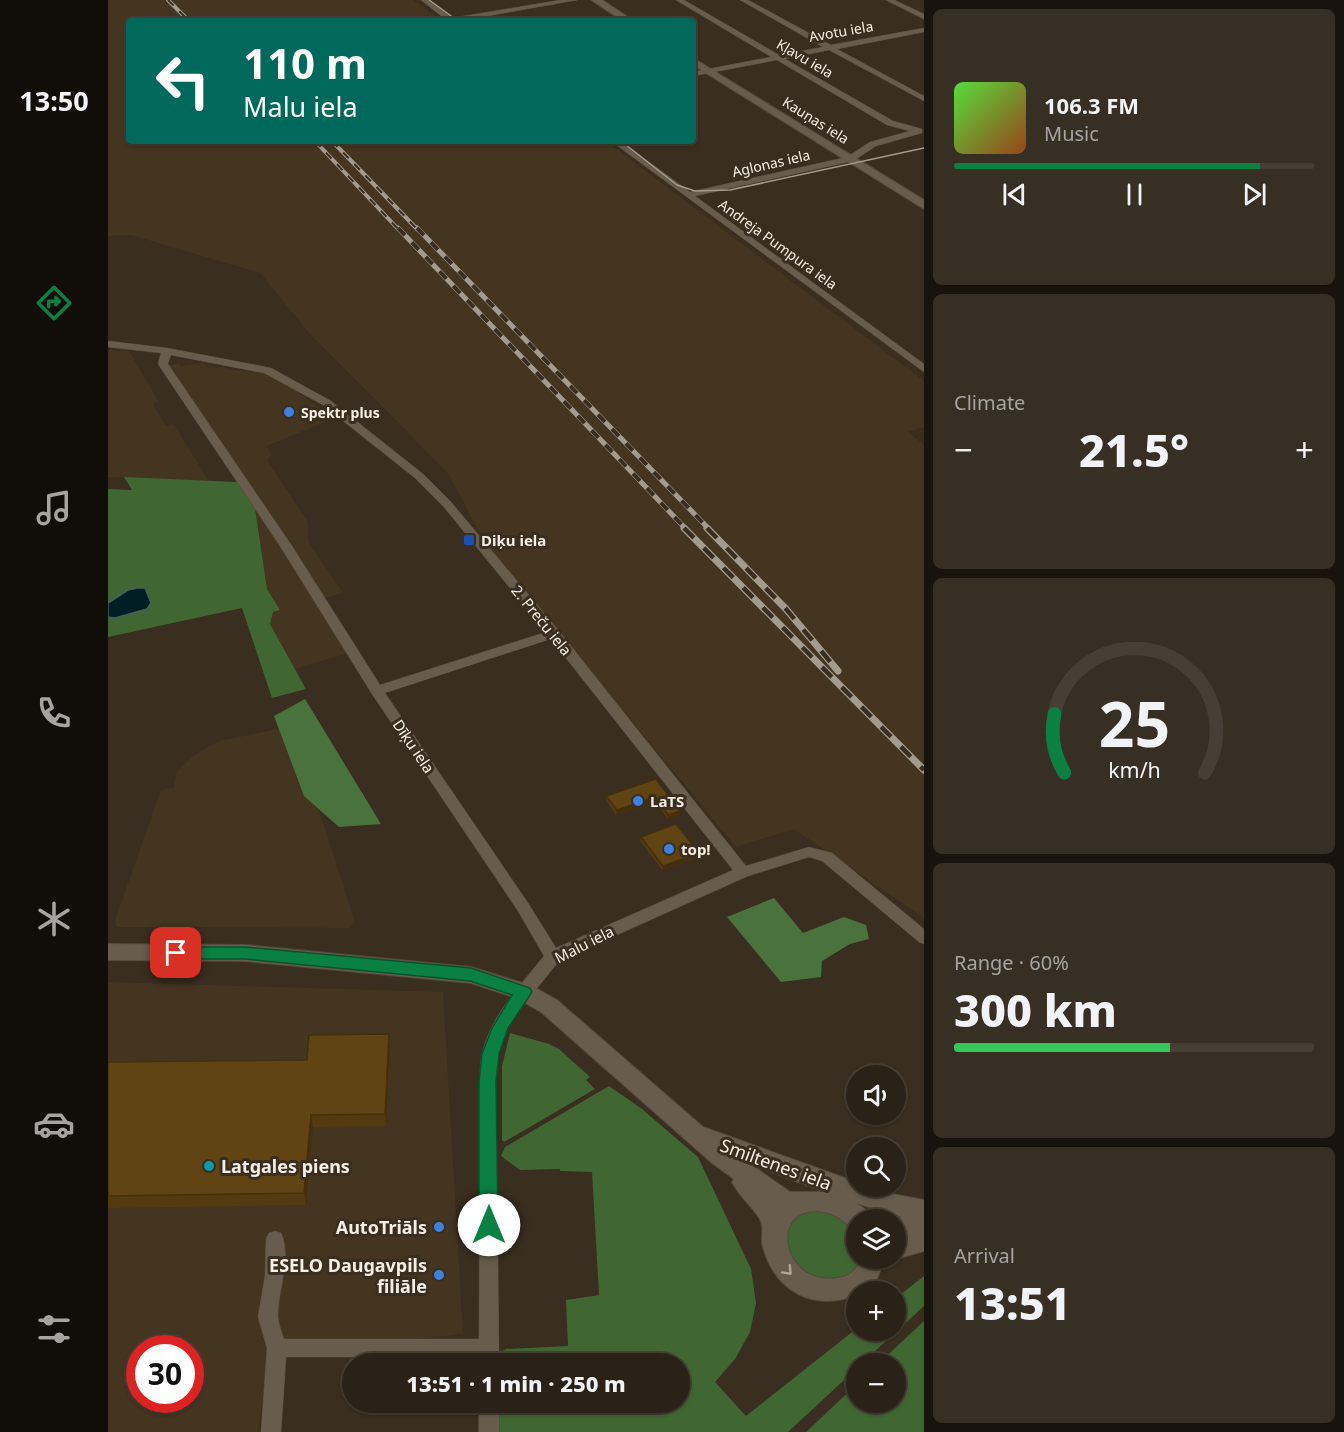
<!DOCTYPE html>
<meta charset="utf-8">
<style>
body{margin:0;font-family:"Noto Sans",sans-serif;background:#372f24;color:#f1f3f6;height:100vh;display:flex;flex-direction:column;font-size:22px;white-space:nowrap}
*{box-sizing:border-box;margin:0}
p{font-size:20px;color:#a6a4a1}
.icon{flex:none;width:33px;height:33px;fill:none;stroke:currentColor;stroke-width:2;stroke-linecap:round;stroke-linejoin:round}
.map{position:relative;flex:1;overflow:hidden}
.side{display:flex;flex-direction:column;gap:9px;padding:9px;background:#18130d;width:420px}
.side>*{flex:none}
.banner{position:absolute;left:18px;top:18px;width:570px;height:126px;border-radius:6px;box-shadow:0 2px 4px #0004,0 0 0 2px #473f36;background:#00695c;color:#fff;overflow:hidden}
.controls{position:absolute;left:738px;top:1065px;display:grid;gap:12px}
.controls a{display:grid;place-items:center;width:60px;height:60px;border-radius:50%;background:#2b2217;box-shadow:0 2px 4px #0004,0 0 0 2px #473f36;font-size:30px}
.speed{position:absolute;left:18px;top:1335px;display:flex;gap:12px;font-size:30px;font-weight:700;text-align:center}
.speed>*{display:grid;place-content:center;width:78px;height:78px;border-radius:50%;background:#2b2217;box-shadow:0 2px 4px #0004,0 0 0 2px #473f36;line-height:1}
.speed .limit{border:9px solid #d22;background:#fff;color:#111}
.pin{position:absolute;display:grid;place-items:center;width:51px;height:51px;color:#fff;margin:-26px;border-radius:12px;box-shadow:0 3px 9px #0006}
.me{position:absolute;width:66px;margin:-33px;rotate:0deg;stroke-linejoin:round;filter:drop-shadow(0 0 4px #0008)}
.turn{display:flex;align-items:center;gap:21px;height:126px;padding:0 18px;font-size:27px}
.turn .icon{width:78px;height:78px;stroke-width:2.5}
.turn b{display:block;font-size:42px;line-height:51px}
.big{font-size:45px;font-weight:800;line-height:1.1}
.side .tile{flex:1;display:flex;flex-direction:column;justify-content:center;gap:9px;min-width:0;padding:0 21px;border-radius:9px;background:#372f24}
.side .dial{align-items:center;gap:0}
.dial svg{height:156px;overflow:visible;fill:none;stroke:#473f36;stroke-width:7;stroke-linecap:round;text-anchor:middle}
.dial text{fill:#f1f3f6;stroke:none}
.song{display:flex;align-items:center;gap:18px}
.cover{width:72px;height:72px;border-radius:9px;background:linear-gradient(135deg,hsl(110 70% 55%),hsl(20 70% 35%))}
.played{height:6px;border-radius:3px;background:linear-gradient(90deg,#0b8043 85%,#473f36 85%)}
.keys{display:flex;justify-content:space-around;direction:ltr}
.heat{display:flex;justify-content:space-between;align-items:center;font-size:33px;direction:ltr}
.charge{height:9px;border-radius:4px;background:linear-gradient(90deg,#34c759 60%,#473f36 0)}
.trip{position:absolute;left:234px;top:1353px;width:348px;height:60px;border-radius:30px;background:#2b2217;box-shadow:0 2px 4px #0004,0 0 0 2px #473f36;font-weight:800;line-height:60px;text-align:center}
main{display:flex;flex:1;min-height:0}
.menu{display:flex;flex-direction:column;width:108px;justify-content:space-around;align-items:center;background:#110e09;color:#a6a4a1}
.menu .icon{width:42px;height:42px}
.menu .on{color:#0b8043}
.menu b{font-size:27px;color:#f1f3f6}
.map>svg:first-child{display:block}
.built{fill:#43351f;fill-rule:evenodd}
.green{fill:#406632}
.forest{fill:#4a723c}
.water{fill:#001e23;stroke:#4a5d5d;stroke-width:1.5}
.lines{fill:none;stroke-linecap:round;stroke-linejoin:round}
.minor-casing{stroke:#534a3d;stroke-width:1}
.tertiary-casing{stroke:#534a3d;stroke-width:2}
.minor{fill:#685c4c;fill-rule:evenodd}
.tertiary{fill:#685c4c;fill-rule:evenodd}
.tram{stroke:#a49b8f;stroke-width:1.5}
.rail-far2-casing{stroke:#a49b8f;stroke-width:4}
.rail-far1-casing{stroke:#a49b8f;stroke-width:5}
.rail-casing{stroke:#a49b8f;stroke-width:7}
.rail-far2{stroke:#392e1f;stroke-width:2;stroke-dasharray:8;stroke-linecap:butt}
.rail-far1{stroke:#392e1f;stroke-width:4;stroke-dasharray:10;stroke-linecap:butt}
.rail{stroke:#392e1f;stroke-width:4.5;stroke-dasharray:14;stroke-linecap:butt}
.wall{fill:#533a10}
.shaded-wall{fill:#44300d}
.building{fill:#614413;stroke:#44300d;stroke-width:1.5}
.oneway{stroke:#aea698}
.route{fill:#0b8043;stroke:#07532c;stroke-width:1.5}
.shop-dot{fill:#3f7fe0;stroke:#392e1f;stroke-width:2}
.transit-dot{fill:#1a4fb4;stroke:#392e1f;stroke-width:2}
.culture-dot{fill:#0f9aa8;stroke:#392e1f;stroke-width:2}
.labels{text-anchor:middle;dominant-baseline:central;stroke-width:6;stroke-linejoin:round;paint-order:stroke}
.far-street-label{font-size:14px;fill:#f5efe5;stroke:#392e1f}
.far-poi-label{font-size:14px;font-weight:bold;fill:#f5efe5;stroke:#392e1f;text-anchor:start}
.poi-label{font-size:15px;font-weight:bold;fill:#f5efe5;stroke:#392e1f;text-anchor:start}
.street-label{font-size:15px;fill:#f5efe5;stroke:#392e1f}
.near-street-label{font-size:18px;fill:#f5efe5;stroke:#392e1f}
.near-poi-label{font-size:18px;font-weight:bold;fill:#f5efe5;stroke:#392e1f;text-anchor:end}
</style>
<main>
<nav class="menu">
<b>13:50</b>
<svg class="icon on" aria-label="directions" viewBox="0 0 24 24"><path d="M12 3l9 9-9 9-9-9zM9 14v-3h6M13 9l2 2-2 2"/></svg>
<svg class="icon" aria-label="music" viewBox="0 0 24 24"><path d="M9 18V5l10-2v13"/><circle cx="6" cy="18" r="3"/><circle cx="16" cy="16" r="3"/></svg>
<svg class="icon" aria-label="phone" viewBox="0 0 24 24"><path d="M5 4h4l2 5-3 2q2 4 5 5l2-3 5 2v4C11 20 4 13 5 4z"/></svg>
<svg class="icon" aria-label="climate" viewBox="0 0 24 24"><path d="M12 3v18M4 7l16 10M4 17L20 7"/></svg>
<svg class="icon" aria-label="car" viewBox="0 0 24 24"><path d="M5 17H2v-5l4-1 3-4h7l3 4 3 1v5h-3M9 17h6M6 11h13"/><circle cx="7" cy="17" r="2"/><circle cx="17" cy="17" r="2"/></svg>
<svg class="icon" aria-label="filters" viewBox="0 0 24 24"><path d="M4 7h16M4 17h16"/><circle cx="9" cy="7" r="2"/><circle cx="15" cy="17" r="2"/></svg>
</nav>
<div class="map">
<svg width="816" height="1432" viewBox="0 0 816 1432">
<rect width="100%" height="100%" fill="#392e1f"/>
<!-- built -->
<path class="built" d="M 0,0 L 305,0 L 334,21 L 21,21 L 21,141 L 498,141 L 816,381 L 816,427 L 800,432 L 816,445 L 816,918 L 686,829 L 628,847 L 378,545 L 340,473 L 201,333 L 152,273 L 23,235 L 0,236 Z
M 0,350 L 21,351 L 51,402 L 45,404 L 58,426 L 66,425 L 101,481 L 0,477 Z
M 72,363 L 73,366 L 94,363 L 107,368 L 116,366 L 118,369 L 154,373 L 175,382 L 227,418 L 159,446 L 164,455 L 159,460 L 200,522 L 200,541 L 235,593 L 206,602 L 240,653 L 187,669 L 162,624 L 165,612 L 172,610 L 159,589 L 147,508 L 54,367 Z
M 184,726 L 247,922 L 242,928 L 9,927 L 7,920 L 53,790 L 67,787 L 66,781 L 69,772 L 78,763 L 89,753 L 111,741 Z
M 0,982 L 335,992 L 355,1334 L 160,1356 L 150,1432 L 0,1432 ZM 32,1348 L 82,1348 L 82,1400 L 32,1400 Z"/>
<!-- green -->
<path class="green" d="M 16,477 L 129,482 L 147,508 L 159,589 L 172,610 L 165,612 L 162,624 L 198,689 L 164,698 L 134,608 L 0,637 L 0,489 L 24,490 Z
M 402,1033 L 441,1044 L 451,1049 L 482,1077 L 478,1080 L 487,1089 L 396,1142 L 394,1140 L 394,1066 Z
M 501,1086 L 534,1109 L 590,1157 L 643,1269 L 648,1303 L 642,1332 L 627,1359 L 607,1382 L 638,1416 L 748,1329 L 788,1330 L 788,1298 L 816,1276 L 816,1306 L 754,1363 L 748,1364 L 748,1369 L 680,1432 L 390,1432 L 389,1403 L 572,1402 L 572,1364 L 388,1364 L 392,1352 L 398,1349 L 460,1346 L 458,1300 L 491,1295 L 484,1172 L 452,1171 L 452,1169 L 412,1170 L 393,1156 L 397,1147 Z
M 711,1207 L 748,1226 L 748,1258 L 757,1259 L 742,1278 L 714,1283 L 687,1270 L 673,1234 L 687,1214 Z
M 816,1321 L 816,1432 L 698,1432 L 748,1385 L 748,1402 L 788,1402 L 788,1364 L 771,1363 Z"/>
<!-- forest -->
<path class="forest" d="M 197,699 L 273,824 L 231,827 L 196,796 L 166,716 Z
M 666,898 L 695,933 L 736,917 L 758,925 L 761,939 L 742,944 L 714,961 L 713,977 L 673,982 L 619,917 Z"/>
<!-- water -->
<path class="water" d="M 29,588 L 37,588 L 43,603 L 39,609 L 7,618 L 0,617 L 0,603 L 20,590 Z"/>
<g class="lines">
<defs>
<path id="minor" d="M 313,0 L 320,0 L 344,18 L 453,0 L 469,0 L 351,21 L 334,21 L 337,19 Z
M 568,0 L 576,0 L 671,55 L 715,47 L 632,0 L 640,0 L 723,45 L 816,28 L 816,32 L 729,49 L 816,96 L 816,101 L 721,50 L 677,59 L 785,121 L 814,129 L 814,133 L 768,146 L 745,161 L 587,196 L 816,364 L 816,372 L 503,141 L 512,141 L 582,192 L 739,157 L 762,142 L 802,131 L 779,125 L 669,60 L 585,76 L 585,72 L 663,57 Z
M 778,0 L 786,0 L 816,14 L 816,19 Z
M 0,341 L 59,348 L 163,368 L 223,401 L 315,474 L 343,502 L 451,631 L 638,866 L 701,847 L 724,853 L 816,929 L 816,944 L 811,942 L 714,861 L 701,857 L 640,876 L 451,961 L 409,1013 L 400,1029 L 390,1054 L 388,1082 L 391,1364 L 371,1364 L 371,1357 L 178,1357 L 173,1432 L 153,1432 L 159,1348 L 150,1317 L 157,1276 L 158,1239 L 161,1233 L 167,1231 L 173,1233 C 184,1256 170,1291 170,1315 C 170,1323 174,1332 176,1339 L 371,1339 L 372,1082 C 372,1073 372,1063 374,1054 C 383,1015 412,986 436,956 L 410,911 L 264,694 L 172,546 L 50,364 L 53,353 L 0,347 ZM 63,355 L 156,373 L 215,405 L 307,478 L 335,506 L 438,632 L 272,685 L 184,546 L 60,364 ZM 443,639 L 625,870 L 448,948 L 420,903 L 277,693 Z
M 371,1402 L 391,1402 L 391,1432 L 371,1432 Z"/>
<path id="tertiary" d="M 483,0 L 494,0 L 526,21 L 515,21 Z
M 585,58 L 816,200 L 816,209 L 585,65 Z
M 0,944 L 137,945 L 363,967 L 424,986 L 449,1000 L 595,1127 L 748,1182 L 748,1186 L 760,1186 L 779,1193 L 816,1200 L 816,1251 L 788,1259 L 787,1258 L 788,1220 L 785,1220 L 794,1217 L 748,1203 L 761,1212 L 764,1220 L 748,1220 L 748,1229 C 738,1226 732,1216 721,1213 C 656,1198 672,1292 734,1277 C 743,1275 750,1268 753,1258 L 777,1258 L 769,1279 L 757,1292 L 748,1292 L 748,1295 C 705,1312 667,1291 655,1247 C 652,1237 657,1228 652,1219 C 644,1206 631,1196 624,1182 L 626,1179 L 604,1163 L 433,1012 L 408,998 L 363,983 L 137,961 L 0,960 ZM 642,1164 L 717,1192 L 682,1192 Z"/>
</defs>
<!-- minor casing -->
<use href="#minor" class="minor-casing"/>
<!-- tertiary casing -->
<use href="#tertiary" class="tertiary-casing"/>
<!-- minor -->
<use href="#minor" class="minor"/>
<!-- tertiary -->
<use href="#tertiary" class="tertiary"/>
<!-- tram -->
<path class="tram" d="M 321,0 L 350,21
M 513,141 L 569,185 L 587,191 L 622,190 L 816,148"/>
<defs>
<path id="rail-far2" d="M 60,0 L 81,21
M 207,141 L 291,230
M 224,141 L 310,230"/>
<path id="rail-far1" d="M 290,228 L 578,529
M 309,228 L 601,529"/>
<path id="rail" d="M 576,528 L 816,770
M 599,528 L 678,609 L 730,671"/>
</defs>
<!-- rail-far2 casing -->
<use href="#rail-far2" class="rail-far2-casing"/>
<!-- rail-far1 casing -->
<use href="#rail-far1" class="rail-far1-casing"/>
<!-- rail casing -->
<use href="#rail" class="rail-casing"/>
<!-- rail-far2 -->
<use href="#rail-far2" class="rail-far2"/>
<!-- rail-far1 -->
<use href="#rail-far1" class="rail-far1"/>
<!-- rail -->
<use href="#rail" class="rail"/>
</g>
<!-- wall -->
<path class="wall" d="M 548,779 L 572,815 L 560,819 L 547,802 L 508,815 L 498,800 L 498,796 Z
M 533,837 L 590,857 L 554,870 L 532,841 Z
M 281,1034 L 282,1046 L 278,1126 L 205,1127 L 198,1205 L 0,1208 L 0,1062 L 199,1060 Z"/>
<!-- shaded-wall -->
<path class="shaded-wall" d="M 547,797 L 547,802 L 508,815 L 509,810 Z
M 572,811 L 572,815 L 560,819 L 560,815 Z
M 591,853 L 590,857 L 554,870 L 555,866 Z
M 281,1034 L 282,1046 L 278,1126 L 277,1114 Z
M 203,1115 L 205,1127 L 198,1205 L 196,1193 Z"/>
<!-- building -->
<path class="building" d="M 548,779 L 572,811 L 560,815 L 547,797 L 509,810 L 498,796 Z
M 568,824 L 591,853 L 555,866 L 533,837 Z
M 281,1034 L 277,1114 L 203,1115 L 196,1193 L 0,1196 L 0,1062 L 199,1060 L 201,1035 Z"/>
<!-- one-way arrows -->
<defs><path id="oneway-chevron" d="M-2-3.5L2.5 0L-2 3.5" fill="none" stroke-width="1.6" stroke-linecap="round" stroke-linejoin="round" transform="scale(1.5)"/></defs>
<use class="oneway" href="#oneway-chevron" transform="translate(680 1271) rotate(47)"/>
<!-- route -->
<path class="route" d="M 68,947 L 137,947 L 363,968 L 422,988 L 424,992 L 400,1028 L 391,1054 L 388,1082 L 390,1225 L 387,1231 L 381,1233 L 374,1231 L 371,1225 L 371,1082 L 374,1054 L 384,1028 L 404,995 L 362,981 L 137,959 L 68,959 L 63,957 L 60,953 L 63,948 Z"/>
<!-- markers -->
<g class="shop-dot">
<circle cx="181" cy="412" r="6"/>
<circle cx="530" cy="801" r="6"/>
<circle cx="561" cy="849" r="6"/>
<circle cx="331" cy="1227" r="6"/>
<circle cx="331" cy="1275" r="6"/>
</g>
<rect class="transit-dot" x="355" y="534" width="12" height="12" rx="3"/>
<circle class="culture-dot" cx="101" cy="1166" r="6"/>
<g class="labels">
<!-- far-street labels -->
<g class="far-street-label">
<text transform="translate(733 31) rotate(-10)">Avotu iela</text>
<text transform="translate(697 58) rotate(30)">Kļavu iela</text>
<text transform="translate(708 120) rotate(32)">Kauņas iela</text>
<text transform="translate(663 163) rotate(-13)">Aglonas iela</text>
<text transform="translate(670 244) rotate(36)">Andreja Pumpura iela</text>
</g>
<!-- far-poi labels -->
<g class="far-poi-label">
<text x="193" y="412">Spektr plus</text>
</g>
<!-- poi labels -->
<g class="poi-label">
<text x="373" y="540">Diķu iela</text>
<text x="542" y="801">LaTS</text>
<text x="573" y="849">top!</text>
</g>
<!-- street labels -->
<g class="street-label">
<text transform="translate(434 620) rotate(51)">2. Preču iela</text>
<text transform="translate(306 746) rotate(56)">Dīķu iela</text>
<text transform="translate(476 944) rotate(-27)">Malu iela</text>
</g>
<!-- near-street labels -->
<g class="near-street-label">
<text transform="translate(668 1164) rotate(20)">Smiltenes iela</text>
</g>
<!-- near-poi labels -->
<g class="near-poi-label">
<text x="113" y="1166" text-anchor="start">Latgales piens</text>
<text x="319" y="1227">AutoTriāls</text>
<text x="319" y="1265">ESELO Daugavpils<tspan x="319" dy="21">filiāle</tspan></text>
</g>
</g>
</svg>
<div class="controls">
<a><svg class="icon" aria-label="sound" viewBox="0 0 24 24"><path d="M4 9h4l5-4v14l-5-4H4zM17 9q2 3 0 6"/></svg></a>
<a><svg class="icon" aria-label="search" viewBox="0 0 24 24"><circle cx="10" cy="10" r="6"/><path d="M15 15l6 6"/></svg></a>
<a><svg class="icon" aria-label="layers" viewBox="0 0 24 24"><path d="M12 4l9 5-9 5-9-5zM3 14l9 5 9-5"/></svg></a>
<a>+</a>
<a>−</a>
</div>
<div class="speed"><div class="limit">30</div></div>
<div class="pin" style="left:68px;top:953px;background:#d93025"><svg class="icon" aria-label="arrive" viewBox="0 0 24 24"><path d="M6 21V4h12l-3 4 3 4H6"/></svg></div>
<svg class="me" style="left:381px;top:1225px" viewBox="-20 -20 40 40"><circle r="19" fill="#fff"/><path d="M0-13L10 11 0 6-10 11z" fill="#0b8043"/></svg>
<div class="trip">13:51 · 1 min · 250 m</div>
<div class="banner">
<div class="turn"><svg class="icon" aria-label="left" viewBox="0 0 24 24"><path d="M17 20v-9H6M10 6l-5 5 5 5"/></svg><div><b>110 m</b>Malu iela</div></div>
</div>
</div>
<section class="side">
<div class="tile">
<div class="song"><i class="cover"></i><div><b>106.3 FM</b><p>Music</p></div></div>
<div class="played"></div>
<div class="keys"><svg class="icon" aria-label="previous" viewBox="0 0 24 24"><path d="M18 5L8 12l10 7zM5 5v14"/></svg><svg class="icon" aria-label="pause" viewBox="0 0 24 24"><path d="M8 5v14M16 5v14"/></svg><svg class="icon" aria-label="next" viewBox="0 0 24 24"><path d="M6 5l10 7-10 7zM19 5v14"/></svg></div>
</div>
<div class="tile"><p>Climate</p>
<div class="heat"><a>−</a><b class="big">21.5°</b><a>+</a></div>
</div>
<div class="tile dial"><svg viewBox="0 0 100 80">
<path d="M14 69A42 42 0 1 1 86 69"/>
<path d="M14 69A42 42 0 0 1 9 39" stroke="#0b8043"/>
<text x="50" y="56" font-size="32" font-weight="700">25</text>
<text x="50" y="72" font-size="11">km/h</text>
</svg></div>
<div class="tile"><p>Range · 60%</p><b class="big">300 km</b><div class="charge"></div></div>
<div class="tile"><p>Arrival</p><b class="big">13:51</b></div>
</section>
</main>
